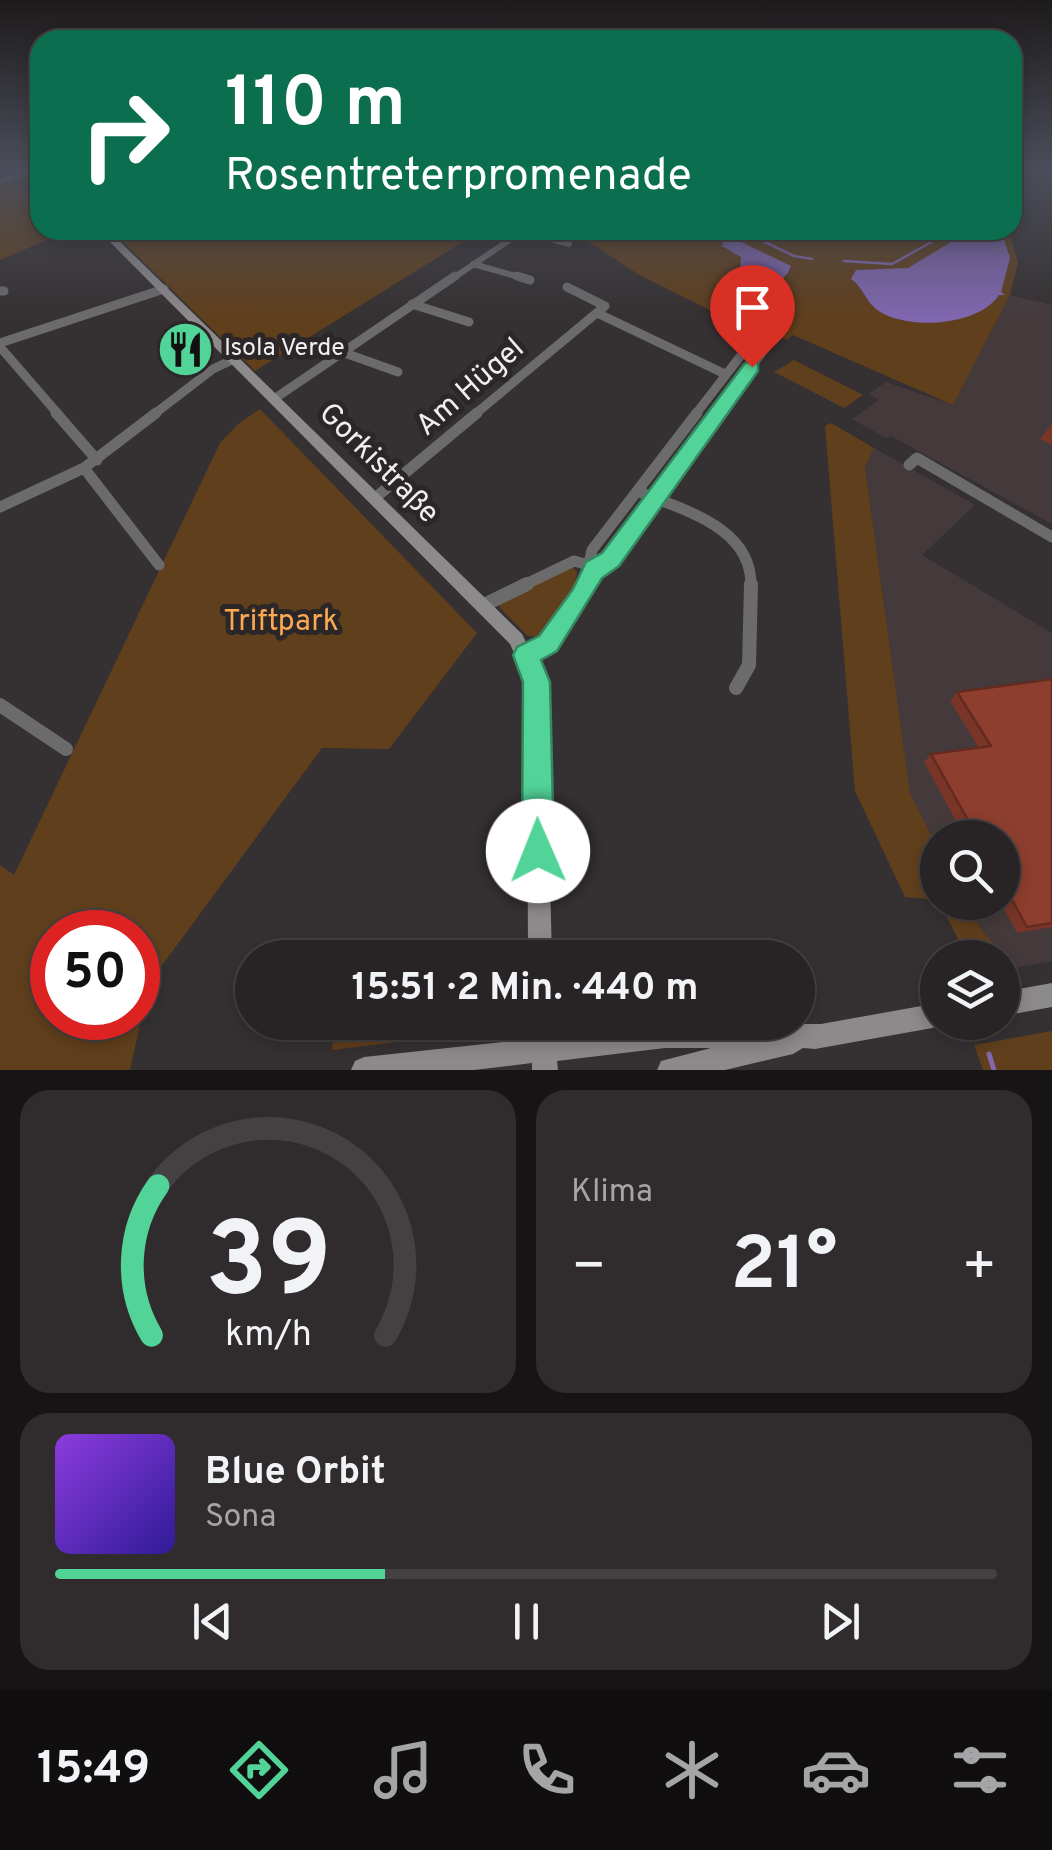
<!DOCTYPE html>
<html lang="de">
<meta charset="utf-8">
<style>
body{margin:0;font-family:Overpass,sans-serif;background:#302c2d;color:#f1f3f6;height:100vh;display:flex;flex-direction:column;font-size:38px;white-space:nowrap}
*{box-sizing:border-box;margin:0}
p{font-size:32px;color:#a5a4a7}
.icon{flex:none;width:55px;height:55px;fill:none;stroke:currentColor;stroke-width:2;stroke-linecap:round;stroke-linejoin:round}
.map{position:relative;height:1070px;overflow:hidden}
.side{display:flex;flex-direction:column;gap:20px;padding:20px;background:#161414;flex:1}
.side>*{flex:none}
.hud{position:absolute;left:30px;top:30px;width:992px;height:210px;border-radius:30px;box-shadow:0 5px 15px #0003,0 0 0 2px #444142;background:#0b6e4f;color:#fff;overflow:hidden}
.fabs{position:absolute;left:920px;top:820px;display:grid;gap:20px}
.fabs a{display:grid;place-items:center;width:100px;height:100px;border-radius:50%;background:#282425;box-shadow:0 5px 15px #0003,0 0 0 2px #444142;font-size:50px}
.speed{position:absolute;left:30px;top:910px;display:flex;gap:20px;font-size:50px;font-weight:700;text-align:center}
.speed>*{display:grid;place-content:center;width:130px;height:130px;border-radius:50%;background:#282425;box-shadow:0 5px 15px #0003,0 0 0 2px #444142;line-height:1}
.speed .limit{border:15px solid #d22;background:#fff;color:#111}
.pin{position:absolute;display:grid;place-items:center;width:85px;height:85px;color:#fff;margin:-102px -42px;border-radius:50% 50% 50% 0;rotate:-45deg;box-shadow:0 0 10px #0007}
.pin .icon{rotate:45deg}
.me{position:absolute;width:110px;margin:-55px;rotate:359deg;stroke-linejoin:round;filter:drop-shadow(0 0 8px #0008)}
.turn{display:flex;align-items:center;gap:35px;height:210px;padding:0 30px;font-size:45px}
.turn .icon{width:130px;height:130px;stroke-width:2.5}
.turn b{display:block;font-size:70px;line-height:85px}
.big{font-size:75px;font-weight:700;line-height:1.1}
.side .card{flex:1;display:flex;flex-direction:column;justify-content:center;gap:15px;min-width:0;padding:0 35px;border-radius:30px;background:#302c2d}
.side .dial{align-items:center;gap:0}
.dial svg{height:260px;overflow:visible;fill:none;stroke:#444142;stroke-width:7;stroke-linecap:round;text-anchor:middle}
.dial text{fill:#f1f3f6;stroke:none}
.song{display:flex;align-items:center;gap:30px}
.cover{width:120px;height:120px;border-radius:15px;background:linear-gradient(135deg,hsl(270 70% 55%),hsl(250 70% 35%))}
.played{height:10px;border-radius:5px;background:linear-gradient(90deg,#52d397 35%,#444142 35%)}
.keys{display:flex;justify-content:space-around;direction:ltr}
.heat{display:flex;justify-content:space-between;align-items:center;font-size:55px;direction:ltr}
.side .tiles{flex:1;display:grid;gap:20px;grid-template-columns:1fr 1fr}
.card:last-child{grid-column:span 2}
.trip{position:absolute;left:235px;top:940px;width:580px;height:100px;border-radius:50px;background:#282425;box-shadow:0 5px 15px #0003,0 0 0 2px #444142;font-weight:700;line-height:100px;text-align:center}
.tab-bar{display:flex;height:160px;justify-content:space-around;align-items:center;background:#100e0f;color:#a5a4a7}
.tab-bar .icon{width:70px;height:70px}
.tab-bar .selected{color:#52d397}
.tab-bar b{font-size:45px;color:#f1f3f6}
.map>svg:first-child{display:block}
.built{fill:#443a3c}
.green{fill:#603f1c;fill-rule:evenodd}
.water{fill:#8067b0}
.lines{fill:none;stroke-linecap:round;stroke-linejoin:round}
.stream-far1{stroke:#8067b0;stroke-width:2.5}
.stream{stroke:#8067b0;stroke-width:5}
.street-far3{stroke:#6c6b6c;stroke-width:6}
.street-far2{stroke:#6c6b6c;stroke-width:9}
.street-far1{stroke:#6c6b6c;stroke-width:11}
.street{stroke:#6c6b6c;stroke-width:14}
.secondary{fill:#8d8a8c;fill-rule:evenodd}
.wall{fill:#793528}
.building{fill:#8d3e2e;stroke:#632b20;stroke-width:2.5}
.route{fill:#52d397;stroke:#358962;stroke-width:2.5}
.labels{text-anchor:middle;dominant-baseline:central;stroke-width:10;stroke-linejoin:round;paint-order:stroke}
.far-poi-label{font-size:25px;fill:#f0eeee;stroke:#2b2627;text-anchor:start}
.street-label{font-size:30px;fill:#f0eeee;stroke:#2b2627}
.park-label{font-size:30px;fill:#fca951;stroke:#2b2627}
</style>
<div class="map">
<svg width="1052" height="1070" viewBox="0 0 1052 1070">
<rect width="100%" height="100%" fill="#353031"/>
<!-- built -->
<path class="built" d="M 1010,295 L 1052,305 L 1052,524 L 891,436 L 886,438 L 852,419 L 879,400 L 869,394 L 886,382 L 953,405 Z
M 874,448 L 975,505 L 922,555 L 1052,633 L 1052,961 L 1015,968 L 981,929 L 966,903 L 1002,902 L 1002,838 L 938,838 L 937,847 L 910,794 L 865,466 Z"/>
<!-- green -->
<path class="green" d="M 12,181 L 40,198 L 40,230 L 70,230 L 0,260 L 0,186 Z
M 111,230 L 482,230 L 255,371 Z
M 570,230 L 1009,230 L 1018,263 L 1010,295 L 953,405 L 793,335 L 787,340 L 757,325 L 752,331 L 641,276 Z
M 794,360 L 863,395 L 844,408 L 774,372 Z
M 260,409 L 477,633 L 389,749 L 322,748 L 149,983 L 130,1070 L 0,1070 L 0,865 L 14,875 L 220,443 L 238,424 ZM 52,932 L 138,932 L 138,1018 L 52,1018 Z
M 831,423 L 874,448 L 865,467 L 910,793 L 937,847 L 937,900 L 905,897 L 855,791 L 825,426 Z
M 572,566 L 577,572 L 573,593 L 540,636 L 528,636 L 500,608 L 499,603 Z
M 940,903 L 966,903 L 981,929 L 1015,968 L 1003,969 L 1002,958 L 967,957 Z
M 335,1023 L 338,1022 L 503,1023 L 496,1030 L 332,1050 Z
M 1052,1031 L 1052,1070 L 983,1070 L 974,1045 Z"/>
<!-- water -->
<path class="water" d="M 971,230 L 1001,230 L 1010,258 L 1001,292 L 1005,295 L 999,295 C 978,327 904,331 876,309 C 866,301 862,286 851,279 L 856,270 L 908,268 Z
M 725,234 L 791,266 C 787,278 776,285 764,287 L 740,269 L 741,257 L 722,246 L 724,244 L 714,235 Z"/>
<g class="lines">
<!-- stream-far1 -->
<path class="stream-far1" d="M 740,230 L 794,256 L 812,259
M 844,261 L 892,264 L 953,230"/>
<!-- stream -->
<path class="stream" d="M 989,1054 L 994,1070"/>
<!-- street-far3 -->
<path class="street-far3" d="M 0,182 L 30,169
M 523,231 L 569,244
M 473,264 L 526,279
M 452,279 L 524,230"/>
<!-- street-far2 -->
<path class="street-far2" d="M 517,276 L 530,280
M 0,291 L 4,291
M 412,304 L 469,322
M 597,313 L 725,374
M 0,343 L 164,289
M 0,347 L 59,415
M 342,352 L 398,372
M 274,399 L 455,276
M 153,415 L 213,369 L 234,359
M 474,415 L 605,306 L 567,287
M 695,415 L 766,323 L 778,331 L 716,415"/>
<!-- street-far1 -->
<path class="street-far1" d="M 56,413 L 97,460
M 909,465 L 917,458 L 1052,537
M 84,468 L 159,565
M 637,491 C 682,510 752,526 751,586
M 375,498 L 477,413
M 0,507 L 84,468 L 156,413
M 589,564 L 592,550 L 697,413
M 522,586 L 574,561 L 592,566
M 586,586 L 595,568 L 601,569 L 610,559 L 718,413"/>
<!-- street -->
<path class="street" d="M 482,606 L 527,584
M 527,655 L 559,629 L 587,584
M 736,688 L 749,665 L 751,584
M 0,705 L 66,749"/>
<!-- secondary -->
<path class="secondary" d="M 18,169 L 27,169 L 40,183 L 40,191 Z
M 98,230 L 108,230 L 522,634 L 545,682 L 552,958 L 528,958 L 527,682 L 510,644 Z
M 1052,983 L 1052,1007 L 1002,1016 L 1002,992 Z
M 938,1003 L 938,1022 L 947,1022 L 938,1027 L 815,1049 L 803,1048 L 793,1054 L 725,1070 L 657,1070 L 661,1061 L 711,1048 L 665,1048 L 557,1061 L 558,1070 L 532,1070 L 532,1063 L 474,1070 L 351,1070 L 355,1061 L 364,1057 L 530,1039 L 529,1022 L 553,1022 L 554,1036 L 665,1024 L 821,1024 Z"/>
</g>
<!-- wall -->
<path class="wall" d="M 1052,424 L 1052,445 L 1040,439 Z
M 1052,679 L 1052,927 L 1017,933 L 1000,902 L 1002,902 L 1002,838 L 965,838 L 924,762 L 931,754 L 979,748 L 950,701 L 957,692 Z"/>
<!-- building -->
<path class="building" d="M 1052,679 L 1052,923 L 1027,927 L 1002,882 L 1002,838 L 978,838 L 931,754 L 991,746 L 957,692 Z"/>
<!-- sky -->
<linearGradient id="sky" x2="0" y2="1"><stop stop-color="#1d1a1b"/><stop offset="0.53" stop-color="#4b4e5a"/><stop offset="1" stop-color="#4b4e5a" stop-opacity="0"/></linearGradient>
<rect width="1052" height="319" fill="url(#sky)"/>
<!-- route -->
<path class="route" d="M 752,362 L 758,363 L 758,371 L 619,566 L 602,578 L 557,651 L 541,660 L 550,682 L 554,851 L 550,862 L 538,867 L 527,862 L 522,851 L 523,682 L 513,655 L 517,647 L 539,636 L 573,589 L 586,562 L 602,553 L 745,363 Z"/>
<!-- icons -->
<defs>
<symbol id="restaurant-disc" viewBox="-11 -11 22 22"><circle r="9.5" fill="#52d397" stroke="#2b2627"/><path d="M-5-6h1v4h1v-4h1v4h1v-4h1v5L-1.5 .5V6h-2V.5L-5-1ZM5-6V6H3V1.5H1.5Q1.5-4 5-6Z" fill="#111"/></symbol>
</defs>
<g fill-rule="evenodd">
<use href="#restaurant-disc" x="154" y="318" width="63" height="63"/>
</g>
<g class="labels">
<!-- far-poi labels -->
<g class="far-poi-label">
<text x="224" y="349">Isola Verde</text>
</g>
<!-- street labels -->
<g class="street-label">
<text transform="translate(471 388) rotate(-41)">Am Hügel</text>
<text transform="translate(378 464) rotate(45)">Gorkistraße</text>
</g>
<!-- park labels -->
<g class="park-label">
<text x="281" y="622">Triftpark</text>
</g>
</g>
</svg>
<div class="fabs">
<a><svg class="icon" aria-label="search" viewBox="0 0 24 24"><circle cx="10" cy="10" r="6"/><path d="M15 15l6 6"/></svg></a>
<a><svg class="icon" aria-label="layers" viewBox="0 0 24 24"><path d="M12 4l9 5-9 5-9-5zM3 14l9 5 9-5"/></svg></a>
</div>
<div class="speed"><div class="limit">50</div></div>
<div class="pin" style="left:752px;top:367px;background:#d93025"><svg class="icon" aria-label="arrive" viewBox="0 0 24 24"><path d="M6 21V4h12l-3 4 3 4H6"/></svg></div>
<svg class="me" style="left:538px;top:851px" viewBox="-20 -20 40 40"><circle r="19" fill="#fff"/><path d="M0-13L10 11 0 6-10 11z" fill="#52d397"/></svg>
<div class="trip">15:51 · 2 Min. · 440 m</div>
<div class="hud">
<div class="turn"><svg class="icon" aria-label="right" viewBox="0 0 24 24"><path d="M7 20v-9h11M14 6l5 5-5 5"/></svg><div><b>110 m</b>Rosentreterpromenade</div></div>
</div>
</div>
<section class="side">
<div class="tiles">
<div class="card dial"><svg viewBox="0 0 100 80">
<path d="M14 69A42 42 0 1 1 86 69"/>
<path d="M14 69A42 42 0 0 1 16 23" stroke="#52d397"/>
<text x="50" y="56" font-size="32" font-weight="700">39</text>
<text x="50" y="72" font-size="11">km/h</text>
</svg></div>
<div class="card"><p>Klima</p>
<div class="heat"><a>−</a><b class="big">21°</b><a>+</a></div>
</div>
<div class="card">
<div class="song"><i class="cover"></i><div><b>Blue Orbit</b><p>Sona</p></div></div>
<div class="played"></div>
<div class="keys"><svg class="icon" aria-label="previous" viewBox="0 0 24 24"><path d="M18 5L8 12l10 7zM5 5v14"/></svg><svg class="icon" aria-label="pause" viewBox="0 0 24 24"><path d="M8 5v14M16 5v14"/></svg><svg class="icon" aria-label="next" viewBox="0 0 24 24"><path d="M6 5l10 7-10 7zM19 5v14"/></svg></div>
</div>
</div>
</section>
<nav class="tab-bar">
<b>15:49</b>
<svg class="icon selected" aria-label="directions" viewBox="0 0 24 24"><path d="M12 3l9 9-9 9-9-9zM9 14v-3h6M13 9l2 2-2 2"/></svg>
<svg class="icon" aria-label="music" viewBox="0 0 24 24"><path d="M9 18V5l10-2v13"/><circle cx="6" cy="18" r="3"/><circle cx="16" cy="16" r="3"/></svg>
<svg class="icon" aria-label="phone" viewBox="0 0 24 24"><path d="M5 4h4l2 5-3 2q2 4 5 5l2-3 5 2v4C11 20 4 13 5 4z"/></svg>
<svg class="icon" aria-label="climate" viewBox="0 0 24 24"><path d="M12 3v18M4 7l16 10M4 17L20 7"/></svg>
<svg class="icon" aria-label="car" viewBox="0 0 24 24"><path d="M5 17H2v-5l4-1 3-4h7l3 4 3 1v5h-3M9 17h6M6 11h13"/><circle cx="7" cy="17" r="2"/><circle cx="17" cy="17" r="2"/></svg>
<svg class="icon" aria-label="filters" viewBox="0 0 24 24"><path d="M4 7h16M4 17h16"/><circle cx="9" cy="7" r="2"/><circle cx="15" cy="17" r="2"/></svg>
</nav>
